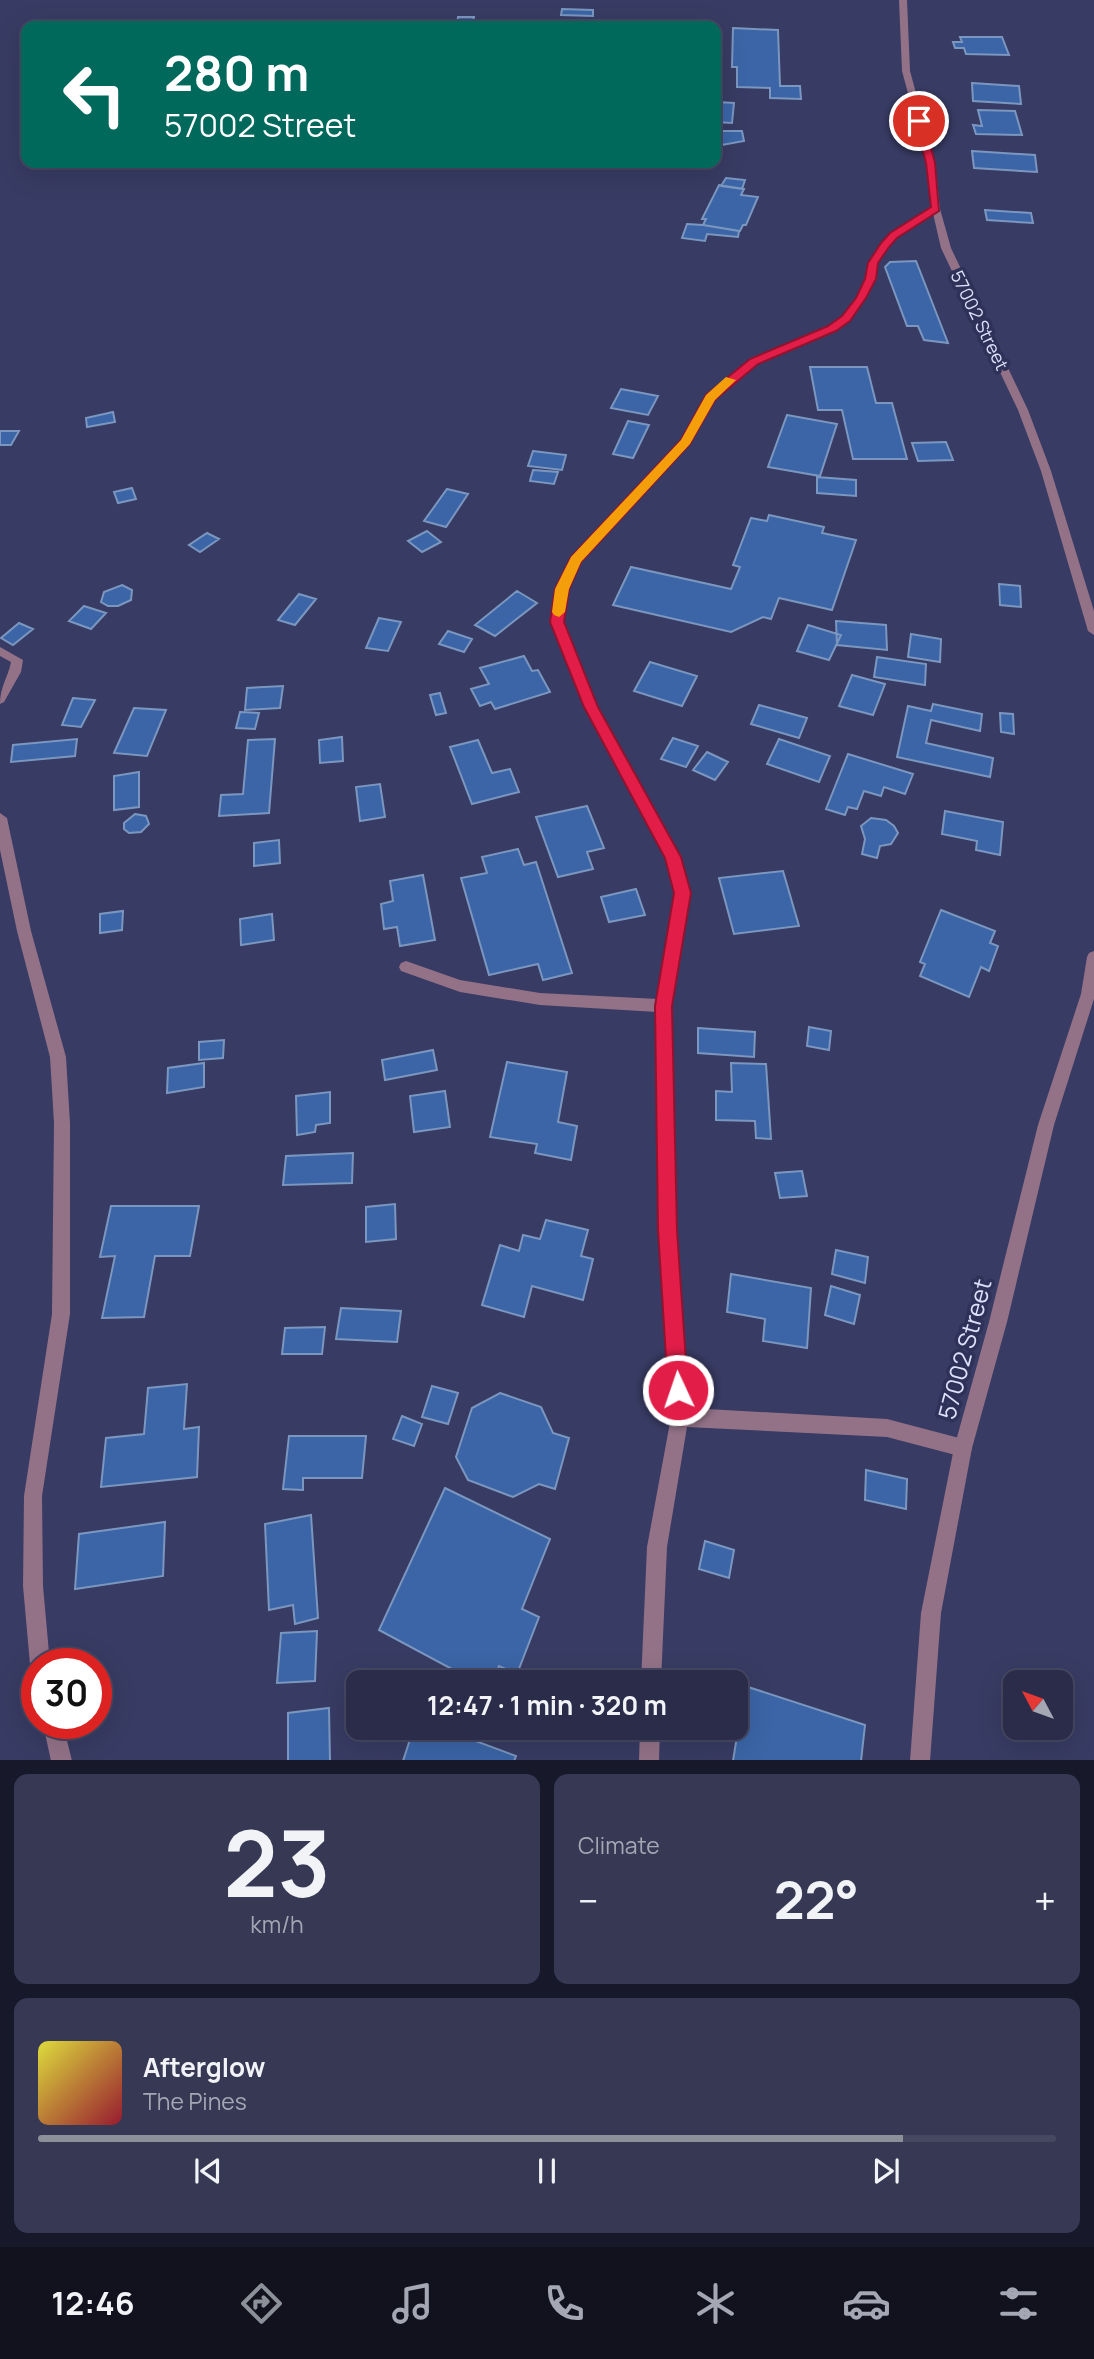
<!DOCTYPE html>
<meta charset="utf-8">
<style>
body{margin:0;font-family:Manrope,sans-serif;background:#363854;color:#f1f3f6;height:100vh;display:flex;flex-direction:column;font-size:26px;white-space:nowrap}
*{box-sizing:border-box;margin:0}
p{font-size:23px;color:#a5a7b5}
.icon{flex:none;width:38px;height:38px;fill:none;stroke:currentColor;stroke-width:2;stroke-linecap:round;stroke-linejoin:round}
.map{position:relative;height:1760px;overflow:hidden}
.drawer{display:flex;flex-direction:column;gap:14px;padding:14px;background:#171829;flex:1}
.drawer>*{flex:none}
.banner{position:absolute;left:21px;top:21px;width:700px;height:147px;border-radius:14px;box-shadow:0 7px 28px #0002,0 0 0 2px #464862;background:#00695c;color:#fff;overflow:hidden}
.needle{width:46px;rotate:311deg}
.tools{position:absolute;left:1003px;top:1670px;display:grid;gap:14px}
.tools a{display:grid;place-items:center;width:70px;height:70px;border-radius:14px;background:#2a2c4a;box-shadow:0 7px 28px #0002,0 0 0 2px #464862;font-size:35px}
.speed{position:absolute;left:21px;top:1648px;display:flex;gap:14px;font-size:35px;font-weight:700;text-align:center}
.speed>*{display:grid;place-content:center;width:91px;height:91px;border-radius:50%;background:#2a2c4a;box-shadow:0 7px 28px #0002,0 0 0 2px #464862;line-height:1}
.speed .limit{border:10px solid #d22;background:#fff;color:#111}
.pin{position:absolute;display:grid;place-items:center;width:60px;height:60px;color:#fff;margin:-30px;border:4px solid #fff;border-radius:50%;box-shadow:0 2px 7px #0007}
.me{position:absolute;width:77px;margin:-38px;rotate:357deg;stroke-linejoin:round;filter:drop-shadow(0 0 5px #0008)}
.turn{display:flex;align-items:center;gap:24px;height:147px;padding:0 28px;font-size:32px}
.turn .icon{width:91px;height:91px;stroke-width:2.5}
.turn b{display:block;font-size:49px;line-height:60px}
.big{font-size:52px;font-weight:700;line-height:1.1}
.drawer .card{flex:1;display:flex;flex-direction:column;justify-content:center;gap:10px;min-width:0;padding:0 24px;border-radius:14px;background:#363854}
.drawer .dial{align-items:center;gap:0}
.dial b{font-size:91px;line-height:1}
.song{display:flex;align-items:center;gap:21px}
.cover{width:84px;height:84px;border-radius:10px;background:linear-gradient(135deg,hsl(60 70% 55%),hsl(350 70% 35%))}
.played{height:7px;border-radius:4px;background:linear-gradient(90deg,#8c9099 85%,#464862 85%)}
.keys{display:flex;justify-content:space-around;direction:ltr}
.heat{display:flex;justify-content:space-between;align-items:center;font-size:38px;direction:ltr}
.drawer .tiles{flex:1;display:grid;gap:14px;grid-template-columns:1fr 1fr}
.card:last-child{grid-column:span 2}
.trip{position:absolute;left:346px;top:1670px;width:402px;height:70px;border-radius:14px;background:#2a2c4a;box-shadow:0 7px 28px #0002,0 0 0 2px #464862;font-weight:700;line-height:70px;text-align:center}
.menu{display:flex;height:112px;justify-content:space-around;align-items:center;background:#11121e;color:#a5a7b5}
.menu .icon{width:49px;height:49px}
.menu .active{color:#8c9099}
.menu b{font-size:32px;color:#f1f3f6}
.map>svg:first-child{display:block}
.building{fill:#3b65a6;stroke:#7b96bf;stroke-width:2}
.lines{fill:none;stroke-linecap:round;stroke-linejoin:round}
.minor{fill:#937288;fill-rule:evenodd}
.tertiary{fill:#937288;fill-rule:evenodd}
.route{fill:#e11d48;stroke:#92132f;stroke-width:2}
.slow{fill:#f59e0b}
.labels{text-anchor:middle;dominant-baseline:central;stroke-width:7;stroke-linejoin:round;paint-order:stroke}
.far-street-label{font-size:18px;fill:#dde1fa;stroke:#2e3158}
.near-street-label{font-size:24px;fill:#dde1fa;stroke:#2e3158}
</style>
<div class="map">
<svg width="1094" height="1761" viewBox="0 0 1094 1761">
<rect width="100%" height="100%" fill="#383b63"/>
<!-- building -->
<path class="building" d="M 562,9 L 593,10 L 593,16 L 561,15 Z
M 458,17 L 474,17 L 472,26 L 457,26 Z
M 733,28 L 778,30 L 780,86 L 800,86 L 801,99 L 770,98 L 770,88 L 737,87 L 737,67 L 732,67 Z
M 960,37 L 1002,37 L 1009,55 L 966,54 L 964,48 L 955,48 L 953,42 L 962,42 Z
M 972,83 L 1019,86 L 1021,104 L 973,101 Z
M 717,102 L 734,103 L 732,123 L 716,122 Z
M 978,110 L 1015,111 L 1022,135 L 976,134 L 973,125 L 982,126 Z
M 716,131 L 742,131 L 744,141 L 716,146 Z
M 972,151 L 1035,155 L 1037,172 L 974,168 Z
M 726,178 L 745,180 L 742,189 L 721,186 Z
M 719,185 L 744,189 L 741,195 L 758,197 L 746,225 L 743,225 L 740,231 L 703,225 L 706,219 L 702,219 Z
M 985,210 L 1031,213 L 1033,223 L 987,220 Z
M 687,224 L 703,225 L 739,231 L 738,237 L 707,234 L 705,241 L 682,238 Z
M 916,261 L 948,343 L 924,340 L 918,326 L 907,326 L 885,267 L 890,262 Z
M 810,367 L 867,367 L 876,403 L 892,403 L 907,459 L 853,459 L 842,410 L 818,410 Z
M 621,389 L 658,396 L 648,415 L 611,408 Z
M 113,412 L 115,422 L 87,427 L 86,418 Z
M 787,415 L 837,424 L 820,476 L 768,467 Z
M 628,421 L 649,425 L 633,458 L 613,454 Z
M 0,431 L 19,431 L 11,445 L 0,445 Z
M 946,442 L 953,460 L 918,461 L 912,443 Z
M 533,451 L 566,455 L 562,470 L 528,466 Z
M 533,470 L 558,472 L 554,484 L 530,481 Z
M 817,477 L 856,480 L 856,496 L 817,493 Z
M 132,488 L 136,499 L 118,503 L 114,492 Z
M 447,489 L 468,494 L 446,527 L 424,521 Z
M 769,515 L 824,527 L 822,533 L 856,540 L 832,610 L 779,598 L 771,619 L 763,617 L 731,632 L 613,605 L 631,567 L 731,589 L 740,567 L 733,565 L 751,518 L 767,521 Z
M 427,531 L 441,542 L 422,552 L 408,541 Z
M 207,533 L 219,539 L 200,552 L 189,545 Z
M 999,584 L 1020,586 L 1021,607 L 1000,605 Z
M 122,585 L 132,590 L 131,600 L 118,606 L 108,606 L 101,602 L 104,592 Z
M 517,591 L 537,603 L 495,636 L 475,625 Z
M 299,594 L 316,599 L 295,625 L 278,620 Z
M 84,606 L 106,613 L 91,629 L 69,621 Z
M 379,618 L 401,622 L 388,651 L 366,648 Z
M 836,621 L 886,625 L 887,650 L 837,645 Z
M 19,623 L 33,629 L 13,645 L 1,638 Z
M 808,625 L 841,635 L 829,660 L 797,651 Z
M 448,631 L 472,639 L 464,652 L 439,644 Z
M 911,634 L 941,639 L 940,662 L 908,657 Z
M 524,656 L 532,671 L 538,670 L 550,692 L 495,709 L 491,702 L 480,706 L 471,689 L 489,684 L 480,668 Z
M 877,657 L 926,664 L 925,685 L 874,677 Z
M 650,662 L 697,676 L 682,706 L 634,691 Z
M 852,675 L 885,684 L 873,715 L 839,706 Z
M 283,686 L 280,708 L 245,710 L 247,688 Z
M 440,693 L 446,713 L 436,715 L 430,695 Z
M 73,698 L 95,700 L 81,727 L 62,725 Z
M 933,704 L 982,714 L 980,731 L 931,720 L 926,743 L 993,758 L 990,777 L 897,757 L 908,706 L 931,711 Z
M 759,705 L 807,718 L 799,738 L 751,724 Z
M 134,708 L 166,710 L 147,756 L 114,753 Z
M 240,712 L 259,713 L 255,729 L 236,728 Z
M 1000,713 L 1013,714 L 1014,734 L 1001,732 Z
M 342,737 L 343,761 L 320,763 L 319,740 Z
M 673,738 L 698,746 L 686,767 L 661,759 Z
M 77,739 L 75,756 L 11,762 L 13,745 Z
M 275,739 L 269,813 L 219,816 L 221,795 L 243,794 L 248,740 Z
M 779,739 L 830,756 L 819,782 L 767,764 Z
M 478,740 L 492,773 L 510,769 L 519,792 L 472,804 L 450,747 Z
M 707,752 L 728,762 L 715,780 L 693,770 Z
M 848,754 L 913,774 L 905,794 L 884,787 L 881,796 L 864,791 L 857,809 L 848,807 L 845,815 L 826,809 Z
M 139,772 L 139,807 L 114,810 L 114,776 Z
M 380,784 L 385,817 L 360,821 L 356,787 Z
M 587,806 L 604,848 L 587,852 L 593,869 L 558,877 L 536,817 Z
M 945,811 L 1003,822 L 1000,855 L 976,850 L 977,841 L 942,834 Z
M 135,814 L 146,816 L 149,824 L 141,832 L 129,833 L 124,829 L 124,823 Z
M 871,818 L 886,820 L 894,826 L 898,833 L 891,844 L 880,846 L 877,858 L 862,854 L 865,839 L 861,826 Z
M 279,840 L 280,863 L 254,866 L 254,843 Z
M 518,849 L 524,865 L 536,862 L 572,973 L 543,980 L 538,964 L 489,975 L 461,878 L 487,873 L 482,857 Z
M 783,871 L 799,926 L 734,934 L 719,878 Z
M 423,875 L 435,940 L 400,946 L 397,927 L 384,929 L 381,904 L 393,901 L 390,881 Z
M 636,889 L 645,915 L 609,922 L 601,897 Z
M 941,910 L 995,931 L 990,943 L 998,946 L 989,971 L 981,967 L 969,997 L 920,976 L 925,964 L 920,962 Z
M 123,911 L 122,930 L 100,933 L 100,914 Z
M 272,914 L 274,940 L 241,945 L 240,919 Z
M 809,1027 L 831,1031 L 829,1050 L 807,1046 Z
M 698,1028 L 755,1032 L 754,1057 L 698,1053 Z
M 224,1040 L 223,1058 L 199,1060 L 199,1042 Z
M 433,1050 L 437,1070 L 385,1080 L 382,1060 Z
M 507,1062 L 567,1072 L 558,1122 L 577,1126 L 571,1160 L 535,1153 L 537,1144 L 490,1137 Z
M 204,1063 L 204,1087 L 167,1093 L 168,1068 Z
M 731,1063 L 766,1064 L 771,1139 L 756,1138 L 755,1121 L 716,1120 L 716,1091 L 732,1092 Z
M 445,1091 L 450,1127 L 414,1132 L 410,1096 Z
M 330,1092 L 330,1123 L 316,1125 L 315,1132 L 297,1135 L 296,1096 Z
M 353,1153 L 352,1183 L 283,1185 L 286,1156 Z
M 802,1171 L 807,1196 L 780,1198 L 775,1173 Z
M 395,1204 L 396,1239 L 366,1242 L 366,1207 Z
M 111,1206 L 199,1206 L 190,1256 L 155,1256 L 144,1317 L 102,1318 L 115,1256 L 100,1257 Z
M 546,1220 L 588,1230 L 581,1256 L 593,1259 L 583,1300 L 532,1286 L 524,1317 L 482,1305 L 500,1245 L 519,1251 L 523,1235 L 540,1239 Z
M 836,1250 L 868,1257 L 865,1283 L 832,1274 Z
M 731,1274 L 811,1288 L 807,1348 L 763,1341 L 765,1319 L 727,1312 Z
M 831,1286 L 860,1295 L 854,1324 L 825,1315 Z
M 341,1308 L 401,1311 L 397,1342 L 336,1339 Z
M 325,1327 L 322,1354 L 282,1354 L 285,1328 Z
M 187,1384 L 184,1429 L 199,1427 L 197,1477 L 101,1487 L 106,1438 L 144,1434 L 148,1388 Z
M 432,1386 L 458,1393 L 448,1424 L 422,1417 Z
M 500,1393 L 541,1407 L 553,1433 L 569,1438 L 555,1489 L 539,1484 L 513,1497 L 468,1480 L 456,1457 L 472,1408 Z
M 402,1416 L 422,1424 L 414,1446 L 393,1439 Z
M 289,1436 L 366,1436 L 362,1478 L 303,1478 L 303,1490 L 283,1489 Z
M 866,1470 L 907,1479 L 906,1509 L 865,1500 Z
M 445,1488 L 550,1539 L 522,1609 L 539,1617 L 517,1674 L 499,1666 L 493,1682 L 476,1682 L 379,1630 Z
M 311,1515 L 318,1618 L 295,1624 L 293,1605 L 269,1610 L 265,1524 Z
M 165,1522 L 163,1576 L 75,1589 L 79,1534 Z
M 705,1541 L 734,1550 L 729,1578 L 699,1569 Z
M 317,1631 L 315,1681 L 277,1683 L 281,1633 Z
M 745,1686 L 865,1725 L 861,1761 L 733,1761 Z
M 329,1708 L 330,1761 L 288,1761 L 288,1713 Z
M 414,1727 L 438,1727 L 516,1756 L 514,1761 L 403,1761 Z"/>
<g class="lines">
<!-- minor -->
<path class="minor" d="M 933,207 L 940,209 L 897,237 L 888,247 L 878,263 L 875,279 L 866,298 L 849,321 L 835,331 L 758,364 L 714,400 L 690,444 L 580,562 L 568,589 L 563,623 L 597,707 L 680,857 L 690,893 L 671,1006 L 676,1230 L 689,1408 L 887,1419 L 963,1439 L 970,1441 L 972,1448 L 970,1455 L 963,1457 L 887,1437 L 687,1427 L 667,1547 L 661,1682 L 641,1682 L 647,1547 L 671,1417 L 660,1230 L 657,1012 L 540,1005 L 460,992 L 401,971 L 399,967 L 401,963 L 406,961 L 460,980 L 540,993 L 658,999 L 676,893 L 666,857 L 585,707 L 551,623 L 556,589 L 571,557 L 682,441 L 706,396 L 750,360 L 829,327 L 843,317 L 856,298 L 865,279 L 868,263 L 881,243 L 891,233 Z
M 0,647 L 23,660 L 21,672 L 4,702 L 0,704 C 0,686 8,678 11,662 L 0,656 Z
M 0,813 L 7,818 L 31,931 L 66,1057 L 70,1123 L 70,1314 L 42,1496 L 43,1586 L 50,1664 L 37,1664 L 37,1673 L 33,1671 L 30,1664 L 23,1586 L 24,1496 L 52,1314 L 54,1123 L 50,1057 L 17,931 L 0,850 Z
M 43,1724 L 63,1724 L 72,1761 L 51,1761 Z
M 640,1727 L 660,1727 L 659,1761 L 639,1761 Z"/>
<!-- tertiary -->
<path class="tertiary" d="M 899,0 L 907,0 L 910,71 L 935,163 L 940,209 L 951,248 L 1028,410 L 1051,471 L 1094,611 L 1094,635 L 1088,631 L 1041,471 L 1018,410 L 941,248 L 932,209 L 927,163 L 902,71 Z
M 1094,951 L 1094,999 L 1054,1125 L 1007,1322 L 972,1448 L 941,1613 L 930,1761 L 910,1761 L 921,1613 L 954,1448 L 989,1322 L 1038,1125 L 1081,994 L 1087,957 L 1089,953 Z"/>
</g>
<!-- route -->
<path class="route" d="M 919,119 L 924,121 L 935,163 L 939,211 L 897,238 L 889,247 L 878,263 L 876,279 L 866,298 L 850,321 L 836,331 L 758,364 L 715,400 L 690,444 L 581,562 L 569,589 L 564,622 L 598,707 L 681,857 L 691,893 L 672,1006 L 677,1230 L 688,1390 L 685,1397 L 678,1400 L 671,1397 L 668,1390 L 658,1230 L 655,1006 L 674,893 L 665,858 L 584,707 L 550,622 L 555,589 L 571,557 L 681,440 L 706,395 L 750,359 L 828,326 L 842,316 L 856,298 L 865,279 L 868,263 L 881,243 L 890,233 L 931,207 L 926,163 L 915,121 Z"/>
<!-- slow -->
<path class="slow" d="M 726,377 L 736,380 L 715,400 L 690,444 L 581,562 L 569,589 L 565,612 L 559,617 L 554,615 L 552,612 L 555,589 L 571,557 L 681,440 L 706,395 Z"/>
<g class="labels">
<!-- far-street labels -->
<g class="far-street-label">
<text transform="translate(980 320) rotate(64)">57002 Street</text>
</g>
<!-- near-street labels -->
<g class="near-street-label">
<text transform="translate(964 1349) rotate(-75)">57002 Street</text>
</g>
</g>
</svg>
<div class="tools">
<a><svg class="needle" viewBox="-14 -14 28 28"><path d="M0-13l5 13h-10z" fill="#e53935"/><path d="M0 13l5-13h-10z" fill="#a5a7b5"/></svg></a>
</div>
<div class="speed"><div class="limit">30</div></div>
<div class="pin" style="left:919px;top:121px;background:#d93025"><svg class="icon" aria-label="arrive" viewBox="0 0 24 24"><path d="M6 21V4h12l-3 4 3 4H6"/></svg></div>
<svg class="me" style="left:678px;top:1390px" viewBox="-20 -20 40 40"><circle r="17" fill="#e11d48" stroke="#fff" stroke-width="3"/><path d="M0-11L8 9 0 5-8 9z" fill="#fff"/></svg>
<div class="trip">12:47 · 1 min · 320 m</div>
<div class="banner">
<div class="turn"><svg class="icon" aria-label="left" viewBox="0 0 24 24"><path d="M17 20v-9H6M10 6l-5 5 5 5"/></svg><div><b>280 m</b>57002 Street</div></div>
</div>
</div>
<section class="drawer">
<div class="tiles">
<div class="card dial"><b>23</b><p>km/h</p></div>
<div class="card"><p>Climate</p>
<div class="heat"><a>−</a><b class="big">22°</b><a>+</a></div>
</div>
<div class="card">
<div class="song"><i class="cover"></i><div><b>Afterglow</b><p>The Pines</p></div></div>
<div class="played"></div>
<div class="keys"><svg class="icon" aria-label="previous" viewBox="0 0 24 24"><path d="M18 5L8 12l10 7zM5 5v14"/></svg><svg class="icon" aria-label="pause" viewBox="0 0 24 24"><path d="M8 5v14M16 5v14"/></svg><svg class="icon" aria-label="next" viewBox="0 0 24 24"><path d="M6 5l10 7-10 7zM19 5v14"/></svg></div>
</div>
</div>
</section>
<nav class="menu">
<b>12:46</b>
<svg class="icon active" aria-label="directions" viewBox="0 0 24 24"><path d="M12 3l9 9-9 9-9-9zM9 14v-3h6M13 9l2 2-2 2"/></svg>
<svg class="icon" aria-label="music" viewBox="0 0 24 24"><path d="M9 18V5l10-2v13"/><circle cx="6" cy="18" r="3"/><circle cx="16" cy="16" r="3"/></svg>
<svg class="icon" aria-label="phone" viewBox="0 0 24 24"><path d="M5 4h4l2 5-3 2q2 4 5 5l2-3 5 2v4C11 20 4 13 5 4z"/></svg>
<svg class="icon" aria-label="climate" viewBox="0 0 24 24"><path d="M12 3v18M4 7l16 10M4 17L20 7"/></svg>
<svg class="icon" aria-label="car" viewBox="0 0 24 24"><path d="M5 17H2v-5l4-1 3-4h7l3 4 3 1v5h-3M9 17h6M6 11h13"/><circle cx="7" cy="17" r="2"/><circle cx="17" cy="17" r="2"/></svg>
<svg class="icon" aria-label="filters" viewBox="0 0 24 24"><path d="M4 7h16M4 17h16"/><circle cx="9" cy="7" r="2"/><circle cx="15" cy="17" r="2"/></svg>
</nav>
